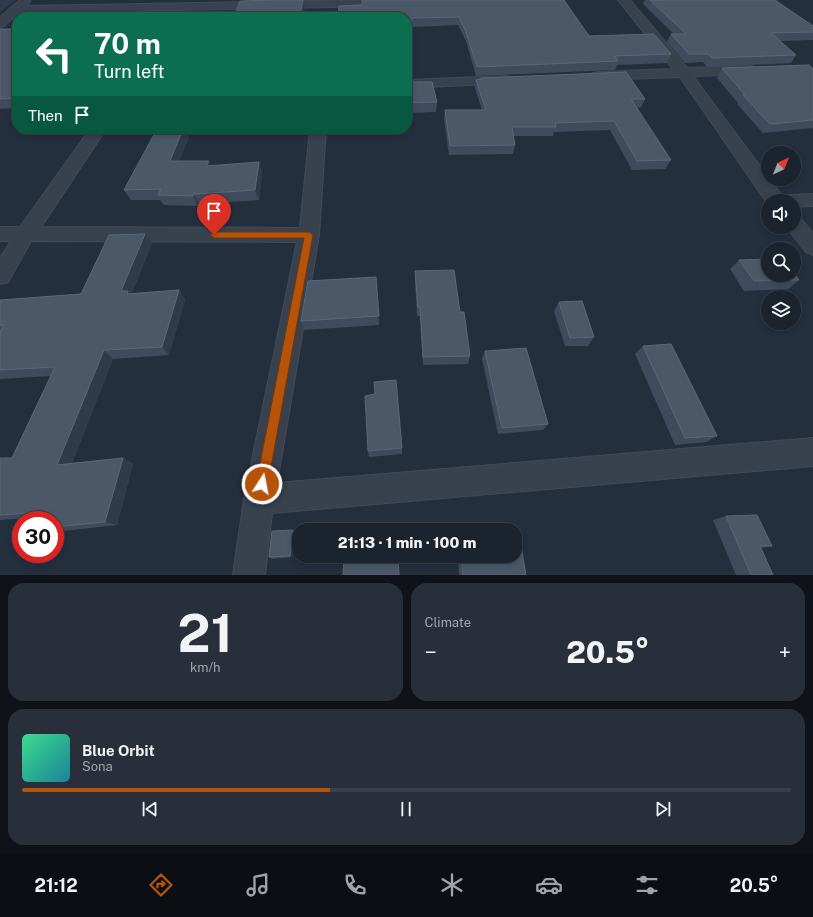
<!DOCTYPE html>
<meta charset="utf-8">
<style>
body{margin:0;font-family:"Public Sans",sans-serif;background:#282f3a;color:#f1f3f6;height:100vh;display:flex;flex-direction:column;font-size:15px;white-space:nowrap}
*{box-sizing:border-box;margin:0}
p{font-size:13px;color:#a0a4aa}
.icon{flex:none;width:22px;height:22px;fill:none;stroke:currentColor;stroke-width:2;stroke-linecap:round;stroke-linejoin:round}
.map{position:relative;height:575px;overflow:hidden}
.details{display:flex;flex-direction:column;gap:8px;padding:8px;background:#0f1319;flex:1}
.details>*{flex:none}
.hud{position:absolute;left:12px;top:12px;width:400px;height:122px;border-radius:16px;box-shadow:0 2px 6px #0003,0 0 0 1px #39404a;background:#0b6e4f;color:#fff;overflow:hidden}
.needle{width:26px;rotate:43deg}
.controls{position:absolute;left:761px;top:146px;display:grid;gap:8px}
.controls a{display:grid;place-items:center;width:40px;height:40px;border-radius:50%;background:#1b232e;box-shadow:0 2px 6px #0003,0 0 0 1px #39404a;font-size:20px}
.speed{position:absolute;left:12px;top:511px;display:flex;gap:8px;font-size:20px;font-weight:700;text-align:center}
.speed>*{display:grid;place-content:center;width:52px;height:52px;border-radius:50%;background:#1b232e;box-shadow:0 2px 6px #0003,0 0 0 1px #39404a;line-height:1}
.speed .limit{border:6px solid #d22;background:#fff;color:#111}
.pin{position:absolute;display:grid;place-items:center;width:34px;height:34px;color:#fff;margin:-41px -17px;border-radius:50% 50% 50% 0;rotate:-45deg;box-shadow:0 0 4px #0007}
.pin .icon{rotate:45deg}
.me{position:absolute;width:44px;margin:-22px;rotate:11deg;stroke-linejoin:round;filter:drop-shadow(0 0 3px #0008)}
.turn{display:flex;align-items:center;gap:14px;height:84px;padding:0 16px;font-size:18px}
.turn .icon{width:52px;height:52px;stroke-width:2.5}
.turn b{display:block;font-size:28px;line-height:34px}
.then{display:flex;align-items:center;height:38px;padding:0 16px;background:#0003;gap:8px;font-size:15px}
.big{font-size:30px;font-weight:800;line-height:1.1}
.details .tile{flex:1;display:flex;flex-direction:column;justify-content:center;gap:6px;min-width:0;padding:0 14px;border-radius:16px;background:#282f3a}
.details .dial{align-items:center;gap:0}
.dial b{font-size:52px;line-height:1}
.song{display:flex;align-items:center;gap:12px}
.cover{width:48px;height:48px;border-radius:6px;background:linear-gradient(135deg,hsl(150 70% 55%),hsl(190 70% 35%))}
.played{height:4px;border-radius:2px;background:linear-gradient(90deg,#b45309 40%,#39404a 40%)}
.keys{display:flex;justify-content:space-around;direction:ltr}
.heat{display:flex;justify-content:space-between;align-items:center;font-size:22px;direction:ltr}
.details .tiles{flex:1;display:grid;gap:8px;grid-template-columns:1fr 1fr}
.tile:last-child{grid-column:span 2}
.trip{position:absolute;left:292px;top:523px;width:230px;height:40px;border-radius:16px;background:#1b232e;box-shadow:0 2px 6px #0003,0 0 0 1px #39404a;font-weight:800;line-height:40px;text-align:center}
.tab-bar{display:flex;height:64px;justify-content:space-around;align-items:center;background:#0b0e12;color:#a0a4aa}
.tab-bar .icon{width:28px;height:28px}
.tab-bar .current{color:#b45309}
.tab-bar b{font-size:18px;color:#f1f3f6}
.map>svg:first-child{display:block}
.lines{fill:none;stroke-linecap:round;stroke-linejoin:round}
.street-casing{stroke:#414a57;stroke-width:2}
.street{fill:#38414e;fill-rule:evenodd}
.wall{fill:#3f4b5c}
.shaded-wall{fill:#2f3b4b}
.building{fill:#4b5868;stroke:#5c6777}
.route{fill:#b45309;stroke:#753606}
</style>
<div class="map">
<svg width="813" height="575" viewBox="0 0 813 575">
<rect width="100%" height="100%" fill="#242f3e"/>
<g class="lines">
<defs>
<path id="street" d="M 20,0 L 31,0 L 27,6 L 371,0 L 394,0 L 398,3 L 396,5 L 392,6 L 18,13 L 4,26 L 0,27 L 0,17 Z
M 618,0 L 630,0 L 687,68 L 750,66 L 755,67 L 757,70 L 755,73 L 750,74 L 693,76 L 768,177 L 768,179 L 770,179 L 783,197 L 790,195 L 813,194 L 813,206 L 794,207 L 794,201 L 768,201 L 768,204 L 680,77 L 598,80 L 593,79 L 591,76 L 593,73 L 598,72 L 673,69 Z
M 506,76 L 511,77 L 513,80 L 511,83 L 407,88 L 407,80 Z
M 90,129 L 106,129 L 41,227 L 300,228 L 310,129 L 326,129 L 319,235 L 277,483 L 813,438 L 813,466 L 272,513 L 265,575 L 233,575 L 244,499 L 297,242 L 31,241 L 8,282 L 0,284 L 0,258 L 11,241 L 0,241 L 0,227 L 20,227 Z
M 794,217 L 801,219 L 813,233 L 813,255 L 806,252 L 786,227 L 794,227 Z"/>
</defs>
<!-- street casing -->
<use href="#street" class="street-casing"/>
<!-- street -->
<use href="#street" class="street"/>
</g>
<!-- wall -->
<path class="wall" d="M 362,0 L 589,36 L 671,54 L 667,63 L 617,65 L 615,70 L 476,76 L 466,41 L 458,25 L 412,27 L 412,37 L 407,38 L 407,17 L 362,5 Z
M 645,0 L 775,0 L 813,26 L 813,40 L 780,41 L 796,55 L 791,63 L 707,67 L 703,62 L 685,63 L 667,42 L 671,34 L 674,34 L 643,4 Z
M 0,29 L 17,29 L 17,108 L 0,109 Z
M 722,68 L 813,69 L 813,128 L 763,133 L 737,104 L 738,103 L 717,78 Z
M 481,78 L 645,99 L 641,107 L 636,108 L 671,160 L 665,169 L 632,170 L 610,130 L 554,132 L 553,136 L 513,136 L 515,145 L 513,154 L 449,155 L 444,119 L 445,110 L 482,110 L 475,88 L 476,80 L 480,79 Z
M 407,82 L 437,102 L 436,112 L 407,113 Z
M 197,129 L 232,129 L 232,131 L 198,132 Z
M 189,137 L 179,161 L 210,166 L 259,162 L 262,173 L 259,200 L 199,204 L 198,206 L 164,205 L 160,200 L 131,200 L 124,190 Z
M 145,234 L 152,243 L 132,293 L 179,290 L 185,300 L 169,355 L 113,359 L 72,463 L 123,458 L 133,464 L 117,525 L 55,532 L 55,520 L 43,517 L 0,520 L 0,458 L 12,458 L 51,376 L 0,379 L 0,300 L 81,294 Z
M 739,260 L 799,280 L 788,289 L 744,291 L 730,269 Z
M 415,271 L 460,312 L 470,356 L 468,364 L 423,365 L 420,316 L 417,316 L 415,281 Z
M 376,277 L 379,325 L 304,330 L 301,321 Z
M 559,302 L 594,337 L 588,346 L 565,346 L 554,311 Z
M 643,346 L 717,436 L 706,442 L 675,445 L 635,354 Z
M 485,351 L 548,424 L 543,430 L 498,434 L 482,359 Z
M 402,448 L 402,454 L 369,457 L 368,451 Z
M 726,516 L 772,546 L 760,548 L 773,575 L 736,575 L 713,520 Z
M 293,530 L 295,532 L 293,557 L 272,559 L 269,557 Z
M 458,556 L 515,556 L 526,575 L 459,575 Z"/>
<!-- shaded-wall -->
<path class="shaded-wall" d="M 0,0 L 16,0 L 0,12 Z
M 303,0 L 305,9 L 303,17 L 300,17 Z
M 183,129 L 185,129 L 189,137 L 175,171 L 170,161 Z
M 209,161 L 213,172 L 206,166 Z
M 259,162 L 262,173 L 259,200 L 255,190 Z
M 194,194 L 199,204 L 198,206 L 193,196 Z
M 145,234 L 152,243 L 131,295 L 121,291 Z
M 179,290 L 185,300 L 169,355 L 162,347 Z
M 104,350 L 113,359 L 69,470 L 57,465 Z
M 123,458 L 133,464 L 117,525 L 105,522 Z
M 293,530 L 295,532 L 293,557 L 290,556 Z"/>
<!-- building -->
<path class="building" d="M 278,0 L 303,0 L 300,17 L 234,17 L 240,1 Z
M 362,0 L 564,0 L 589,36 L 654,34 L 671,54 L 615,56 L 618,61 L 477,67 L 466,32 L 459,17 L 411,18 L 412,29 L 407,29 L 407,17 L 338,17 L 339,6 L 362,5 Z
M 650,0 L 775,0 L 813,26 L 813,32 L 771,33 L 796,55 L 712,58 L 708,54 L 689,54 L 671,34 L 686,34 Z
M 0,29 L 17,29 L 17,98 L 0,99 Z
M 809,65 L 813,69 L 813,120 L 770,124 L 743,95 L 745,95 L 722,68 Z
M 626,72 L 645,99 L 631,99 L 671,160 L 637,161 L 614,121 L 555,123 L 556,127 L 512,127 L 515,145 L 450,146 L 445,110 L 486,110 L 476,80 L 481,79 L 481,78 Z
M 407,82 L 432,82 L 437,102 L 407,103 Z
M 157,129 L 183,129 L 170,161 L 209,161 L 206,166 L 259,162 L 255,190 L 194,194 L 193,196 L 158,195 L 161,189 L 124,190 Z
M 145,234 L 121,291 L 128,291 L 127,294 L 179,290 L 162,347 L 104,350 L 57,465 L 123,458 L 105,522 L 55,527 L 55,520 L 42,520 L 44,512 L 0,515 L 0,458 L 12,458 L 55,367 L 0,370 L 0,332 L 4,325 L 0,325 L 0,300 L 81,294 L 109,235 Z
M 768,259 L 768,275 L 794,275 L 794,273 L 799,280 L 754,281 L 739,260 Z
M 454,270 L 460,312 L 464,312 L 470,356 L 423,357 L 420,307 L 418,307 L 415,271 Z
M 376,277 L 379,316 L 301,321 L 308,281 Z
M 582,301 L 594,337 L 570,338 L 559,302 Z
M 671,344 L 717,436 L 685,438 L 643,346 Z
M 526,348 L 548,424 L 502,428 L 485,351 Z
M 396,380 L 402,448 L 368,451 L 365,396 L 375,394 L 374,382 Z
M 757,515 L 772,546 L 760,546 L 773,575 L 751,575 L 726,516 Z
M 518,529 L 526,575 L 463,575 L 461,556 L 515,556 L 515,530 L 477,530 Z
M 293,530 L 290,556 L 269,557 L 272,531 Z
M 344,556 L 398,556 L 399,575 L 343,575 Z"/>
<!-- route -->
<path class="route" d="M 214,232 L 309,232 L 313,235 L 268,484 L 266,488 L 262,490 L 258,488 L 256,484 L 304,238 L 214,238 L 210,235 Z"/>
</svg>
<div class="controls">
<a><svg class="needle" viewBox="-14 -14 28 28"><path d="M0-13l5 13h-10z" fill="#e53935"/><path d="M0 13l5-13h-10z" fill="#a0a4aa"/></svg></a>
<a><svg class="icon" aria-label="sound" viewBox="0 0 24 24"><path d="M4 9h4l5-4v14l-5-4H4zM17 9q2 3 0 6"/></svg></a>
<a><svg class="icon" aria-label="search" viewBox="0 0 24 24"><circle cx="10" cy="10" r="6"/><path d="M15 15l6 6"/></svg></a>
<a><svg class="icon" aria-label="layers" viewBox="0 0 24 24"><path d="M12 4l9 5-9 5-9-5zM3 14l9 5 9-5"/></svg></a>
</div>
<div class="speed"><div class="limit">30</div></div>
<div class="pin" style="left:214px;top:235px;background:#d93025"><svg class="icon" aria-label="arrive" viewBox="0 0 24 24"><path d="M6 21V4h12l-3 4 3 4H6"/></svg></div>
<svg class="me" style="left:262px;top:484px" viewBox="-20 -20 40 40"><circle r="17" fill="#b45309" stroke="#fff" stroke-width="3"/><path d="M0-11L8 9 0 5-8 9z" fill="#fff"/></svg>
<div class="trip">21:13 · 1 min · 100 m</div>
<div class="hud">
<div class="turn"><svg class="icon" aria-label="left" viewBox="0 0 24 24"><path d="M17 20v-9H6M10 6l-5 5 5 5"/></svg><div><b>70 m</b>Turn left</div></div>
<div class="then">Then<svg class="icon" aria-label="arrive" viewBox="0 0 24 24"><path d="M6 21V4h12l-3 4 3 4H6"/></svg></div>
</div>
</div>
<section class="details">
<div class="tiles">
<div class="tile dial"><b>21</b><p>km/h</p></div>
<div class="tile"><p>Climate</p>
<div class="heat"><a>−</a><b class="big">20.5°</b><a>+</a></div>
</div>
<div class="tile">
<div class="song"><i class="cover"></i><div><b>Blue Orbit</b><p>Sona</p></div></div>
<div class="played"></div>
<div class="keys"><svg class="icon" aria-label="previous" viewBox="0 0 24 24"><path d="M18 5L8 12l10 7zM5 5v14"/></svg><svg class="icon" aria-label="pause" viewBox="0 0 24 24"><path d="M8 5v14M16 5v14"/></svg><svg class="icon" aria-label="next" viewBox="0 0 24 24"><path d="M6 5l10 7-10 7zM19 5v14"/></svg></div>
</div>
</div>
</section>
<nav class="tab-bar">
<b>21:12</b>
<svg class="icon current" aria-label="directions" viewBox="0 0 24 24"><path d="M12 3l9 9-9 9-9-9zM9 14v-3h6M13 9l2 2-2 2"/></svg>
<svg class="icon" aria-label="music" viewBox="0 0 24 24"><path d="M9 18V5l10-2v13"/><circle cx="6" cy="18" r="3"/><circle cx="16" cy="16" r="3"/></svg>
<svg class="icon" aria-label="phone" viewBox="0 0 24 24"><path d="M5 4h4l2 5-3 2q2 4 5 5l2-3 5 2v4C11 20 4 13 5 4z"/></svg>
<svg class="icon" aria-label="climate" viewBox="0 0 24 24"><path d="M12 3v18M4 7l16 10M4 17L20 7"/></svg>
<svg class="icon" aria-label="car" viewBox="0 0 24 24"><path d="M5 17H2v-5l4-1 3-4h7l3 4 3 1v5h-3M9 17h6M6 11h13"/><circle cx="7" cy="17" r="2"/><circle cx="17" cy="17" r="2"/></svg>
<svg class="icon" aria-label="filters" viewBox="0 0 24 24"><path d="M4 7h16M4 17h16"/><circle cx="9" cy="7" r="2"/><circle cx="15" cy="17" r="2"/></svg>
<b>20.5°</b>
</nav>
